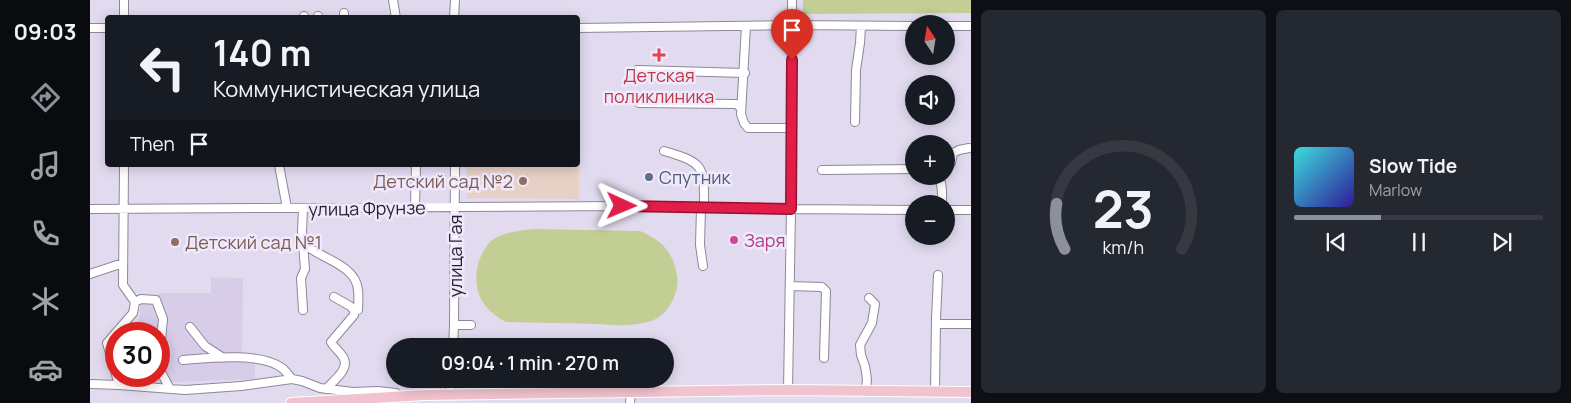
<!DOCTYPE html>
<meta charset="utf-8">
<style>
body{margin:0;font-family:Manrope,sans-serif;background:#242831;color:#f1f3f6;height:100vh;display:flex;flex-direction:column;font-size:19px;white-space:nowrap}
*{box-sizing:border-box;margin:0}
p{font-size:16px;color:#9ea1a6}
.icon{flex:none;width:28px;height:28px;fill:none;stroke:currentColor;stroke-width:2;stroke-linecap:round;stroke-linejoin:round}
.map{position:relative;flex:1;overflow:hidden}
.sheet{display:flex;flex-direction:column;gap:10px;padding:10px;background:#0d0f14;width:600px}
.sheet>*{flex:none}
.guide{position:absolute;left:15px;top:15px;width:475px;height:152px;border-radius:5px;box-shadow:0 2px 12px #0003;background:#171b24;color:#f1f3f6;overflow:hidden}
.needle{width:32px;rotate:348deg}
.buttons{position:absolute;left:815px;top:15px;display:grid;gap:10px}
.buttons a{display:grid;place-items:center;width:50px;height:50px;border-radius:50%;background:#171b24;box-shadow:0 2px 12px #0003;font-size:25px}
.speed{position:absolute;left:15px;top:322px;display:flex;gap:10px;font-size:25px;font-weight:700;text-align:center}
.speed>*{display:grid;place-content:center;width:65px;height:65px;border-radius:50%;background:#171b24;box-shadow:0 2px 12px #0003;line-height:1}
.speed .limit{border:8px solid #d22;background:#fff;color:#111}
.pin{position:absolute;display:grid;place-items:center;width:42px;height:42px;color:#fff;margin:-51px -21px;border-radius:50% 50% 50% 0;rotate:-45deg;box-shadow:0 0 5px #0007}
.pin .icon{rotate:45deg}
.me{position:absolute;width:55px;margin:-28px;rotate:91deg;stroke-linejoin:round;filter:drop-shadow(0 0 4px #0008)}
.turn{display:flex;align-items:center;gap:18px;height:105px;padding:0 25px;font-size:22px}
.turn .icon{width:65px;height:65px;stroke-width:2.5}
.turn b{display:block;font-size:35px;line-height:42px}
.then{display:flex;align-items:center;height:48px;padding:0 25px;background:#0003;gap:10px;font-size:19px}
.sheet .card{flex:1;display:flex;flex-direction:column;justify-content:center;gap:8px;min-width:0;padding:0 18px;border-radius:8px;background:#242831}
.sheet .dial{align-items:center;gap:0}
.dial svg{height:130px;overflow:visible;fill:none;stroke:#363941;stroke-width:7;stroke-linecap:round;text-anchor:middle}
.dial text{fill:#f1f3f6;stroke:none}
.song{display:flex;align-items:center;gap:15px}
.cover{width:60px;height:60px;border-radius:8px;background:linear-gradient(135deg,hsl(180 70% 55%),hsl(250 70% 35%))}
.played{height:5px;border-radius:2px;background:linear-gradient(90deg,#8c9099 35%,#363941 35%)}
.keys{display:flex;justify-content:space-around;direction:ltr}
.sheet .tiles{flex:1;display:grid;gap:10px;grid-template-columns:repeat(2,1fr)}
.trip{position:absolute;left:296px;top:338px;width:288px;height:50px;border-radius:25px;background:#171b24;box-shadow:0 2px 12px #0003;font-weight:600;line-height:50px;text-align:center}
main{display:flex;flex:1;min-height:0}
.menu{display:flex;flex-direction:column;width:90px;justify-content:space-around;align-items:center;background:#090b0e;color:#9ea1a6}
.menu .icon{width:35px;height:35px}
.menu .on{color:#8c9099}
.menu b{font-size:22px;color:#f1f3f6}
.map>svg:first-child{display:block}
.built{fill:#d7cde9}
.education{fill:#e7d0c6}
.green{fill:#c2ce93}
.lines{fill:none;stroke-linecap:round;stroke-linejoin:round}
.minor-casing{stroke:#8e879a;stroke-width:10}
.major-casing{stroke:#fff;stroke-width:12}
.minor{stroke:#fff;stroke-width:8}
.major{stroke:#f2c3ce;stroke-width:10}
.route-casing{stroke:#92132f;stroke-width:12}
.route{stroke:#e11d48;stroke-width:9}
.health-dot{fill:#e0444e;stroke:#f0e8fd;stroke-width:2}
.service-dot{fill:#5c6f8a;stroke:#f0e8fd;stroke-width:2}
.education-dot{fill:#8d6e63;stroke:#f0e8fd;stroke-width:2}
.hotel-dot{fill:#d1479c;stroke:#f0e8fd;stroke-width:2}
.labels{text-anchor:middle;dominant-baseline:central;stroke-width:5;stroke-linejoin:round;paint-order:stroke}
.health-label{font-size:18px;fill:#be3a42;stroke:#f0e8fd}
.service-label{font-size:18px;fill:#4e5e75;stroke:#f0e8fd;text-anchor:start}
.education-label{font-size:18px;fill:#785e54;stroke:#f0e8fd;text-anchor:end}
.street-label{font-size:18px;fill:#26232b;stroke:#f0e8fd}
.hotel-label{font-size:18px;fill:#b23c85;stroke:#f0e8fd;text-anchor:start}
</style>
<main>
<nav class="menu">
<b>09:03</b>
<svg class="icon on" aria-label="directions" viewBox="0 0 24 24"><path d="M12 3l9 9-9 9-9-9zM9 14v-3h6M13 9l2 2-2 2"/></svg>
<svg class="icon" aria-label="music" viewBox="0 0 24 24"><path d="M9 18V5l10-2v13"/><circle cx="6" cy="18" r="3"/><circle cx="16" cy="16" r="3"/></svg>
<svg class="icon" aria-label="phone" viewBox="0 0 24 24"><path d="M5 4h4l2 5-3 2q2 4 5 5l2-3 5 2v4C11 20 4 13 5 4z"/></svg>
<svg class="icon" aria-label="climate" viewBox="0 0 24 24"><path d="M12 3v18M4 7l16 10M4 17L20 7"/></svg>
<svg class="icon" aria-label="car" viewBox="0 0 24 24"><path d="M5 17H2v-5l4-1 3-4h7l3 4 3 1v5h-3M9 17h6M6 11h13"/><circle cx="7" cy="17" r="2"/><circle cx="17" cy="17" r="2"/></svg>
</nav>
<div class="map">
<svg width="881" height="403" viewBox="0 0 881 403">
<rect width="100%" height="100%" fill="#e2dbf0"/>
<!-- built -->
<path class="built" d="M 121,277 L 153,278 L 152,363 L 165,362 L 165,379 L 62,383 L 41,379 L 42,376 L 69,376 L 69,334 L 47,334 L 51,304 L 70,293 L 121,293 Z"/>
<!-- education -->
<path class="education" d="M 488,137 L 489,137 L 489,199 L 377,198 L 377,165 L 488,165 Z"/>
<!-- green -->
<path class="green" d="M 713,0 L 881,0 L 881,13 L 713,14 Z
M 443,229 L 550,231 C 571,240 583,251 587,275 C 590,292 578,316 561,321 C 543,327 523,325 504,324 C 474,323 445,323 416,322 C 392,309 382,291 388,264 C 390,257 394,249 399,243 C 410,232 429,231 443,229 Z"/>
<g class="lines">
<defs>
<path id="minor" d="M 34,0 L 34,18
M 303,0 L 306,18
M 254,13 L 254,18
M 214,18 L 214,16
M 228,18 L 228,16
M 364,18 L 365,0
M 656,26 L 651,114 L 654,123 L 658,128 L 702,128
M 856,26 L 881,26
M 0,28 L 18,28
M 488,28 L 702,25 L 824,26
M 547,70 L 655,73
M 549,103 L 646,104 L 651,108
M 765,122 L 766,70 L 770,43 L 771,26
M 574,151 C 616,163 614,167 614,208
M 189,165 L 197,208
M 856,168 L 861,163 L 863,153 L 869,150 L 879,148
M 732,170 L 824,169
M 848,176 C 853,183 852,195 852,204
M 325,207 L 326,165
M 611,208 L 610,245 L 613,266
M 0,209 L 532,206 L 701,209 L 824,210
M 856,210 L 881,210
M 213,243 C 228,258 266,264 268,290 C 269,297 268,304 268,310 L 264,310
M 0,274 L 33,263
M 700,286 L 732,287 L 736,291 L 734,358
M 45,302 L 51,299 L 66,300 L 73,319 L 69,361
M 213,310 L 211,278 L 215,269 L 212,232 L 213,208
M 846,324 L 881,324
M 364,325 L 381,325
M 100,327 L 115,346 L 132,357
M 363,346 L 364,325 L 365,165
M 93,360 C 118,358 171,352 192,368 C 196,371 199,376 202,379
M 69,361 L 71,372 L 80,389
M 0,384 L 29,385 L 95,390 L 151,386 L 202,379 L 212,381 L 230,388 L 263,392 L 270,398
M 29,385 L 17,343 L 43,313 L 45,302 L 33,285 L 34,165
M 236,389 C 242,382 259,370 254,359 C 251,352 244,348 241,342 L 264,315 L 264,310 L 260,306 L 244,297
M 698,390 L 701,209 L 702,0
M 776,390 L 777,379 L 775,366 L 771,355 L 770,345 L 782,323 L 785,304 L 779,298
M 845,391 L 846,319 L 848,275
M 263,392 L 288,391 L 306,393
M 360,395 L 361,379
M 540,403 L 541,392"/>
<path id="major" d="M 201,403 L 335,395 L 698,390 L 881,392"/>
</defs>
<!-- minor casing -->
<use href="#minor" class="minor-casing"/>
<!-- major casing -->
<use href="#major" class="major-casing"/>
<!-- minor -->
<use href="#minor" class="minor"/>
<!-- major -->
<use href="#major" class="major"/>
</g>
<g class="lines">
<defs>
<path id="route" d="M 532,206 L 701,209 L 702,60"/>
</defs>
<!-- route casing -->
<use href="#route" class="route-casing"/>
<!-- route -->
<use href="#route" class="route"/>
</g>
<!-- markers -->
<path class="health-dot" d="M566.5 47.5h5v5h5v5h-5v5h-5v-5h-5v-5h5z"/>
<circle class="service-dot" cx="559" cy="177" r="5"/>
<g class="education-dot">
<circle cx="433" cy="181" r="5"/>
<circle cx="85" cy="242" r="5"/>
</g>
<circle class="hotel-dot" cx="644" cy="240" r="5"/>
<g class="labels">
<!-- health labels -->
<g class="health-label">
<text x="569" y="75">Детская<tspan x="569" dy="21">поликлиника</tspan></text>
</g>
<!-- service labels -->
<g class="service-label">
<text x="569" y="177">Спутник</text>
</g>
<!-- education labels -->
<g class="education-label">
<text x="423" y="181">Детский сад №2</text>
<text x="95" y="242" text-anchor="start">Детский сад №1</text>
</g>
<!-- street labels -->
<g class="street-label">
<text transform="translate(277 208) rotate(-1)">улица Фрунзе</text>
<text transform="translate(365 256) rotate(-90)">улица Гая</text>
</g>
<!-- hotel labels -->
<g class="hotel-label">
<text x="654" y="240">Заря</text>
</g>
</g>
</svg>
<div class="buttons">
<a><svg class="needle" viewBox="-14 -14 28 28"><path d="M0-13l5 13h-10z" fill="#e53935"/><path d="M0 13l5-13h-10z" fill="#9ea1a6"/></svg></a>
<a><svg class="icon" aria-label="sound" viewBox="0 0 24 24"><path d="M4 9h4l5-4v14l-5-4H4zM17 9q2 3 0 6"/></svg></a>
<a>+</a>
<a>−</a>
</div>
<div class="speed"><div class="limit">30</div></div>
<div class="pin" style="left:702px;top:60px;background:#d93025"><svg class="icon" aria-label="arrive" viewBox="0 0 24 24"><path d="M6 21V4h12l-3 4 3 4H6"/></svg></div>
<svg class="me" style="left:532px;top:206px" viewBox="-20 -20 40 40"><path d="M0-17L14 15 0 8-14 15z" fill="#e11d48" stroke="#fff" stroke-width="4"/></svg>
<div class="trip">09:04 · 1 min · 270 m</div>
<div class="guide">
<div class="turn"><svg class="icon" aria-label="left" viewBox="0 0 24 24"><path d="M17 20v-9H6M10 6l-5 5 5 5"/></svg><div><b>140 m</b>Коммунистическая улица</div></div>
<div class="then">Then<svg class="icon" aria-label="arrive" viewBox="0 0 24 24"><path d="M6 21V4h12l-3 4 3 4H6"/></svg></div>
</div>
</div>
<section class="sheet">
<div class="tiles">
<div class="card dial"><svg viewBox="0 0 100 80">
<path d="M14 69A42 42 0 1 1 86 69"/>
<path d="M14 69A42 42 0 0 1 9 41" stroke="#8c9099"/>
<text x="50" y="56" font-size="32" font-weight="700">23</text>
<text x="50" y="72" font-size="11">km/h</text>
</svg></div>
<div class="card">
<div class="song"><i class="cover"></i><div><b>Slow Tide</b><p>Marlow</p></div></div>
<div class="played"></div>
<div class="keys"><svg class="icon" aria-label="previous" viewBox="0 0 24 24"><path d="M18 5L8 12l10 7zM5 5v14"/></svg><svg class="icon" aria-label="pause" viewBox="0 0 24 24"><path d="M8 5v14M16 5v14"/></svg><svg class="icon" aria-label="next" viewBox="0 0 24 24"><path d="M6 5l10 7-10 7zM19 5v14"/></svg></div>
</div>
</div>
</section>
</main>
